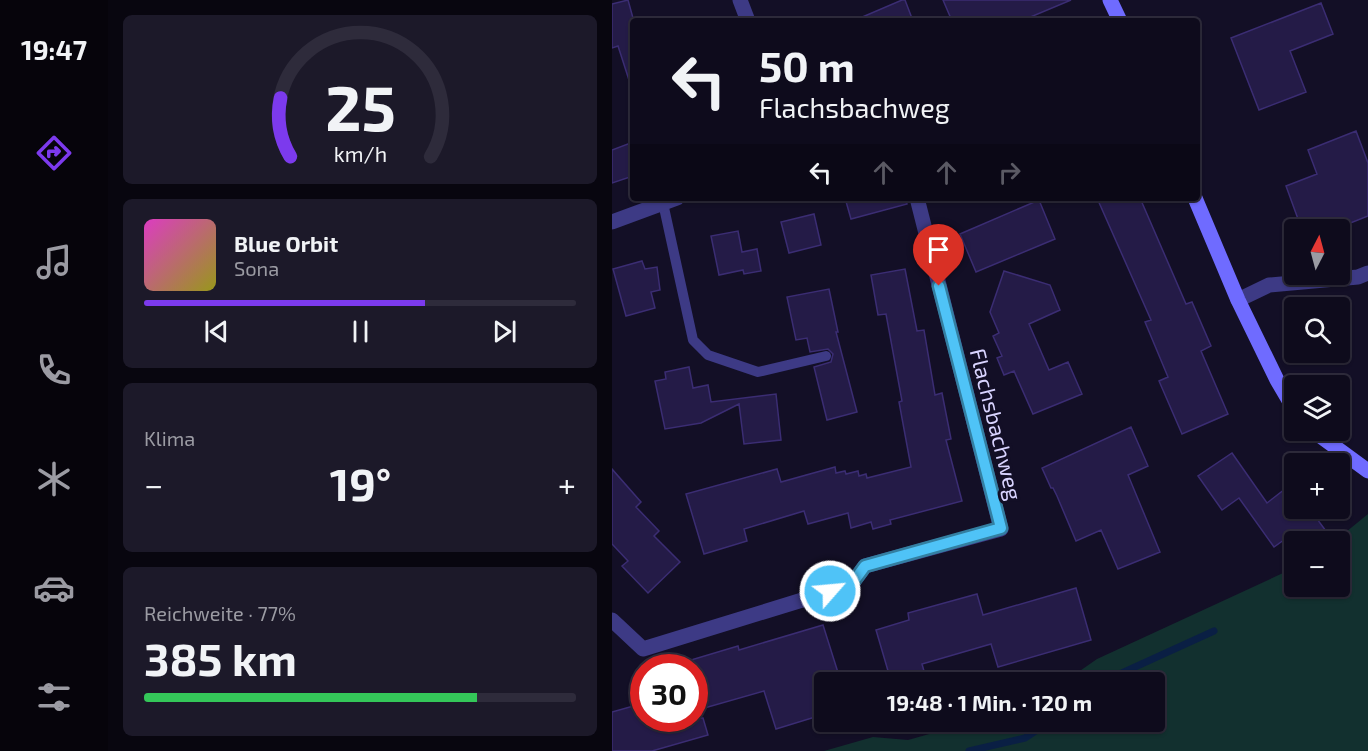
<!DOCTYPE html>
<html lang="de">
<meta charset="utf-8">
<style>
body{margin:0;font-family:"Exo 2",sans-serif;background:#1c1929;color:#f1f3f6;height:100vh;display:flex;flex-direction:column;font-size:22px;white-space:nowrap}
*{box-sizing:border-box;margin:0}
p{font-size:20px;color:#9b9ba3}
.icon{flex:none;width:33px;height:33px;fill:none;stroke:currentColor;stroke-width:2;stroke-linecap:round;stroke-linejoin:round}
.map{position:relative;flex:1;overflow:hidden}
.sheet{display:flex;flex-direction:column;gap:15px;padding:15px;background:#08060f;width:504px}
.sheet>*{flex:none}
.banner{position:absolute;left:18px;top:18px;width:570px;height:183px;border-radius:6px;box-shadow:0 2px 4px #0004,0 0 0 2px #2e2b3b;background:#0e0b1c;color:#f1f3f6;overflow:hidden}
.needle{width:39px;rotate:6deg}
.buttons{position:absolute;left:672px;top:219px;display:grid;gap:12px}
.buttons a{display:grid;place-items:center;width:66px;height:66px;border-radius:6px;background:#0e0b1c;box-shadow:0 2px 4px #0004,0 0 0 2px #2e2b3b;font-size:30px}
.speed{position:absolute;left:18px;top:654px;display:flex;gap:12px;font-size:30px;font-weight:700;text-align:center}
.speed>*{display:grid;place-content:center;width:78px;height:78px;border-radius:50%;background:#0e0b1c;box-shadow:0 2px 4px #0004,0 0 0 2px #2e2b3b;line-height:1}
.speed .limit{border:9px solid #d22;background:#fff;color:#111}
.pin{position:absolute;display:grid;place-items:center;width:51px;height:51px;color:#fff;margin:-62px -26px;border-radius:50% 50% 50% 0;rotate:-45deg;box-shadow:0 0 6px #0007}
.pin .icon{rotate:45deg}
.me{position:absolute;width:66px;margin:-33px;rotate:63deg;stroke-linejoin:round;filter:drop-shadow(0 0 4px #0008)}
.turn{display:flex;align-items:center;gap:21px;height:126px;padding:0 30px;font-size:27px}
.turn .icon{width:78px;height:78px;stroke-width:2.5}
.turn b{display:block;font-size:42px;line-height:51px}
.lanes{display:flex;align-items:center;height:57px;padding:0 30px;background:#0003;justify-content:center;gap:30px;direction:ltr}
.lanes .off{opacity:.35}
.big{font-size:45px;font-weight:700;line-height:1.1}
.sheet .widget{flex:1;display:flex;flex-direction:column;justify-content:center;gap:9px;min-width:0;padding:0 21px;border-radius:9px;background:#1c1929}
.sheet .dial{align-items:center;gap:0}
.dial svg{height:156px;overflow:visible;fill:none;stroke:#2e2b3b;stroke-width:7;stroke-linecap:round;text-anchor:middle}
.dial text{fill:#f1f3f6;stroke:none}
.song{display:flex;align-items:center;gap:18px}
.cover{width:72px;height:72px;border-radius:9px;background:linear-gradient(135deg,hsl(310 70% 55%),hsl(60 70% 35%))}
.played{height:6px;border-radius:3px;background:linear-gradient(90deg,#7c3aed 65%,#2e2b3b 65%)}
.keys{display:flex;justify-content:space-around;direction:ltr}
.heat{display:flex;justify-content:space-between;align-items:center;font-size:33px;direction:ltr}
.charge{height:9px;border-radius:4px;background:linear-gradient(90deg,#34c759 77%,#2e2b3b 0)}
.trip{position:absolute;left:202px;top:672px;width:351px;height:60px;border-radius:6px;background:#0e0b1c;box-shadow:0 2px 4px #0004,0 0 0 2px #2e2b3b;font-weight:700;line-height:60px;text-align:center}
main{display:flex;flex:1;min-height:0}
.dock{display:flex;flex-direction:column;width:108px;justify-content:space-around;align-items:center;background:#06040b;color:#9b9ba3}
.dock .icon{width:42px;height:42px}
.dock .on{color:#7c3aed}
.dock b{font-size:27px;color:#f1f3f6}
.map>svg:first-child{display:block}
.green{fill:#12302f}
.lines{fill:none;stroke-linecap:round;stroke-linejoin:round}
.stream{stroke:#0a1f44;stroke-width:7}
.building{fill:#241b47;stroke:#3b2d73;stroke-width:1.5}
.lane{stroke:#3d3a85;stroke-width:10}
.street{stroke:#3d3a85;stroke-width:15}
.secondary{stroke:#6f6bff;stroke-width:15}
.route-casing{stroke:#337fa1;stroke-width:15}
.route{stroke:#4fc3f7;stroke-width:10}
.labels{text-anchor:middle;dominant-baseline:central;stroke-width:6;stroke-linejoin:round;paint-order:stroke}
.street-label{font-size:22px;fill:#d9d4ff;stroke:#130f26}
</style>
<main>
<nav class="dock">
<b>19:47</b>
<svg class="icon on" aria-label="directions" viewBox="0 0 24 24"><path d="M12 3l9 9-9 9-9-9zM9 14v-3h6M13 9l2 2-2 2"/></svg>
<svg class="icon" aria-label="music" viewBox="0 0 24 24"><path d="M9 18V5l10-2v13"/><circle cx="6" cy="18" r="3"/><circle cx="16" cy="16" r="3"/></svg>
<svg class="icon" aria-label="phone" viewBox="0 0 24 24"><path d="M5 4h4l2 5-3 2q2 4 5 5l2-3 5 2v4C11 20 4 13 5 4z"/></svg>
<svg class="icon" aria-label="climate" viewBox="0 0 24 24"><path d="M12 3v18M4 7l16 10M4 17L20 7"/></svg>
<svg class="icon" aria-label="car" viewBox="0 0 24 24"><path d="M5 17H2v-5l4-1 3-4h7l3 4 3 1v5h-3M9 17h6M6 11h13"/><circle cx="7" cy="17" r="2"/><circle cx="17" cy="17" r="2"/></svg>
<svg class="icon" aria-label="filters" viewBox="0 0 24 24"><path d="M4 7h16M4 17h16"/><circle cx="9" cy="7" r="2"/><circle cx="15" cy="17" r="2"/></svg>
</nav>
<section class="sheet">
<div class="widget dial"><svg viewBox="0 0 100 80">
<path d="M14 69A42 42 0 1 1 86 69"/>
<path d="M14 69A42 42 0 0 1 9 39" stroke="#7c3aed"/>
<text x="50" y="56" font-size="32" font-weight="700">25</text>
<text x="50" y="72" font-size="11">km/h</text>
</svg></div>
<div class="widget">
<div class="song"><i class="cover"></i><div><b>Blue Orbit</b><p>Sona</p></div></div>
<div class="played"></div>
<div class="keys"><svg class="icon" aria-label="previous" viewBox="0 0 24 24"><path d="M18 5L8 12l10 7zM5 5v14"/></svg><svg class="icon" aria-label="pause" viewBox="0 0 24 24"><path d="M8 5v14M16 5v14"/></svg><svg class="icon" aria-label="next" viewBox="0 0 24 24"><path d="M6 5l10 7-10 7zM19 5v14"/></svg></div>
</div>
<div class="widget"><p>Klima</p>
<div class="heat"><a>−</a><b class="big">19°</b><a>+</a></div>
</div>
<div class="widget"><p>Reichweite · 77%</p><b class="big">385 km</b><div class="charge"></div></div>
</section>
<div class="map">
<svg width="756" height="751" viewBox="0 0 756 751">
<rect width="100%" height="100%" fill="#130f26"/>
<!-- green -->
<path class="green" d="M 756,514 L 756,751 L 212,751 L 261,737 L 296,740 L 360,722 L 543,722 L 543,682 L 452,682 L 485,659 L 682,568 L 682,586 L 728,586 L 728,542 L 723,541 Z"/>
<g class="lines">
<!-- stream -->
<path class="stream" d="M 490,682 L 602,631
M 357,751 L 413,738 L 437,722"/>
</g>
<!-- building -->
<path class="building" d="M 16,0 L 21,18 L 21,80 L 17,80 L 6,46 L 0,48 L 0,4 Z
M 290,0 L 293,0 L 301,21 L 241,21 Z
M 331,0 L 459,0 L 409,21 L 340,21 Z
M 709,3 L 721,34 L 678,51 L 694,92 L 647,110 L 619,38 Z
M 744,131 L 756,163 L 756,216 L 721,230 L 690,230 L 674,186 L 705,174 L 696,150 Z
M 21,142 L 21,176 L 0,183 L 0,150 Z
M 233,198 L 294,198 L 295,204 L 239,219 Z
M 485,198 L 528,198 L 574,304 L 580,302 L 599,346 L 589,351 L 616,414 L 570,434 L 547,381 L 556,377 L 533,322 L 539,320 Z
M 427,200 L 443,239 L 364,272 L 348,234 Z
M 202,214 L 209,245 L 177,253 L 169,222 Z
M 126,231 L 130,252 L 145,249 L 149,271 L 132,274 L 131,270 L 107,275 L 99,236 Z
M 30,261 L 33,269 L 45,267 L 48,290 L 39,292 L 43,308 L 14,316 L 1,269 Z
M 293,269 L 305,331 L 312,330 L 323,395 L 330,393 L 339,439 L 334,440 L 350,501 L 278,520 L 279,524 L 261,529 L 259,522 L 239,528 L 236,513 L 196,524 L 192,511 L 132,529 L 135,541 L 92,554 L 74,494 L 165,469 L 169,482 L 223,467 L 224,473 L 233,471 L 234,474 L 246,471 L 247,476 L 254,474 L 255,478 L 299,467 L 287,402 L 290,401 L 274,314 L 266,315 L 259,275 Z
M 392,271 L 438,285 L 448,310 L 417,324 L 437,370 L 456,362 L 470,394 L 421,414 L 402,371 L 392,375 L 385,358 L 390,356 L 381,336 L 387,333 L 378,312 Z
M 217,289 L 226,332 L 224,332 L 245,412 L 215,420 L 202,367 L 219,362 L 221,354 L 216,349 L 198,352 L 195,338 L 184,340 L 175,297 Z
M 77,367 L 81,388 L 96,385 L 99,402 L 164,394 L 169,440 L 132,444 L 127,404 L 89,423 L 53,429 L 43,381 L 54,379 L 53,372 Z
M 519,427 L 536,466 L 516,475 L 548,552 L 506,569 L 489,530 L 464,541 L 445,496 L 441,488 L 439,488 L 430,468 Z
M 620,453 L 655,503 L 682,482 L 682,508 L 697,508 L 714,531 L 699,542 L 691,542 L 683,532 L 662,547 L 627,498 L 610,510 L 586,476 Z
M 0,469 L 29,502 L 24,507 L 47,531 L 42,536 L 68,562 L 36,593 L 10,566 L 16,561 L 0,544 Z
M 464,588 L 479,640 L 386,667 L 379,644 L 310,664 L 312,671 L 279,681 L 264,630 L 297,620 L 296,613 L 365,594 L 371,615 Z
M 211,625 L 229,682 L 213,682 L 213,714 L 164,729 L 152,691 L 82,711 L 82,668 L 81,668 L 79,660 L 126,646 L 127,650 Z
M 32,703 L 32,718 L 91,718 L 96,735 L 40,751 L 0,751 L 0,712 Z"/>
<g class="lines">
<!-- lane -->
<path class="lane" d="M 51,203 L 81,340 L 96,355 L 146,372 L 214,356"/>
<!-- street -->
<path class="street" d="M 128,0 L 136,21
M 0,222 L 65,198
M 626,300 L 657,285 L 746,277 L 756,273
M 0,620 L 31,649 L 239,585 L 253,566 L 389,529 L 305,198"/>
<!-- secondary -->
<path class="secondary" d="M 498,0 L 508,21
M 583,198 L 626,300 L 665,380 L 682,409
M 700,430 L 756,471"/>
</g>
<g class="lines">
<defs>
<path id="route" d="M 218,591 L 239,585 L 253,566 L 389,528 L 327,286"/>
</defs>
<!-- route casing -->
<use href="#route" class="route-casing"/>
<!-- route -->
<use href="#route" class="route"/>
</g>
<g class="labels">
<!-- street labels -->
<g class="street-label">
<text transform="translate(385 424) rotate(76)">Flachsbachweg</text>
</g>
</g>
</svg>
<div class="buttons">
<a><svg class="needle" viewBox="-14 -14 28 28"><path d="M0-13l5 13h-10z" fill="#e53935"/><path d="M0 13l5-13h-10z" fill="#9b9ba3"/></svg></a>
<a><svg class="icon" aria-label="search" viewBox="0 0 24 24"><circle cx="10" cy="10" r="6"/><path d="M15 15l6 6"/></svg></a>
<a><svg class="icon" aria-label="layers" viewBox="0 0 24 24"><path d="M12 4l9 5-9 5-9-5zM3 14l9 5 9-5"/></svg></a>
<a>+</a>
<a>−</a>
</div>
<div class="speed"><div class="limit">30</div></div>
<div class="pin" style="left:327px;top:286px;background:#d93025"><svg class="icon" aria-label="arrive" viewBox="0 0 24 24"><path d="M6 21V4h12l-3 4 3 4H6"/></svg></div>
<svg class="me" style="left:218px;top:591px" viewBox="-20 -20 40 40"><circle r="17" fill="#4fc3f7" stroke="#fff" stroke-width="3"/><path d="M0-11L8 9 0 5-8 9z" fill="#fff"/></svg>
<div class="trip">19:48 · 1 Min. · 120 m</div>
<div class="banner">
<div class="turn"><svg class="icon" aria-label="left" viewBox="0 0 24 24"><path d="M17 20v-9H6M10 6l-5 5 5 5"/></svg><div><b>50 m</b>Flachsbachweg</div></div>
<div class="lanes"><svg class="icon" aria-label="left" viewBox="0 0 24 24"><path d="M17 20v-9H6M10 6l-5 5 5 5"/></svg><svg class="icon off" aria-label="ahead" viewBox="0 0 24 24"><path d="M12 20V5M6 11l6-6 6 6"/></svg><svg class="icon off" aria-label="ahead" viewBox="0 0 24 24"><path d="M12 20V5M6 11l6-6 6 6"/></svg><svg class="icon off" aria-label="right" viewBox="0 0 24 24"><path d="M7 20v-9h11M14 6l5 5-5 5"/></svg></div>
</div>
</div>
</main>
